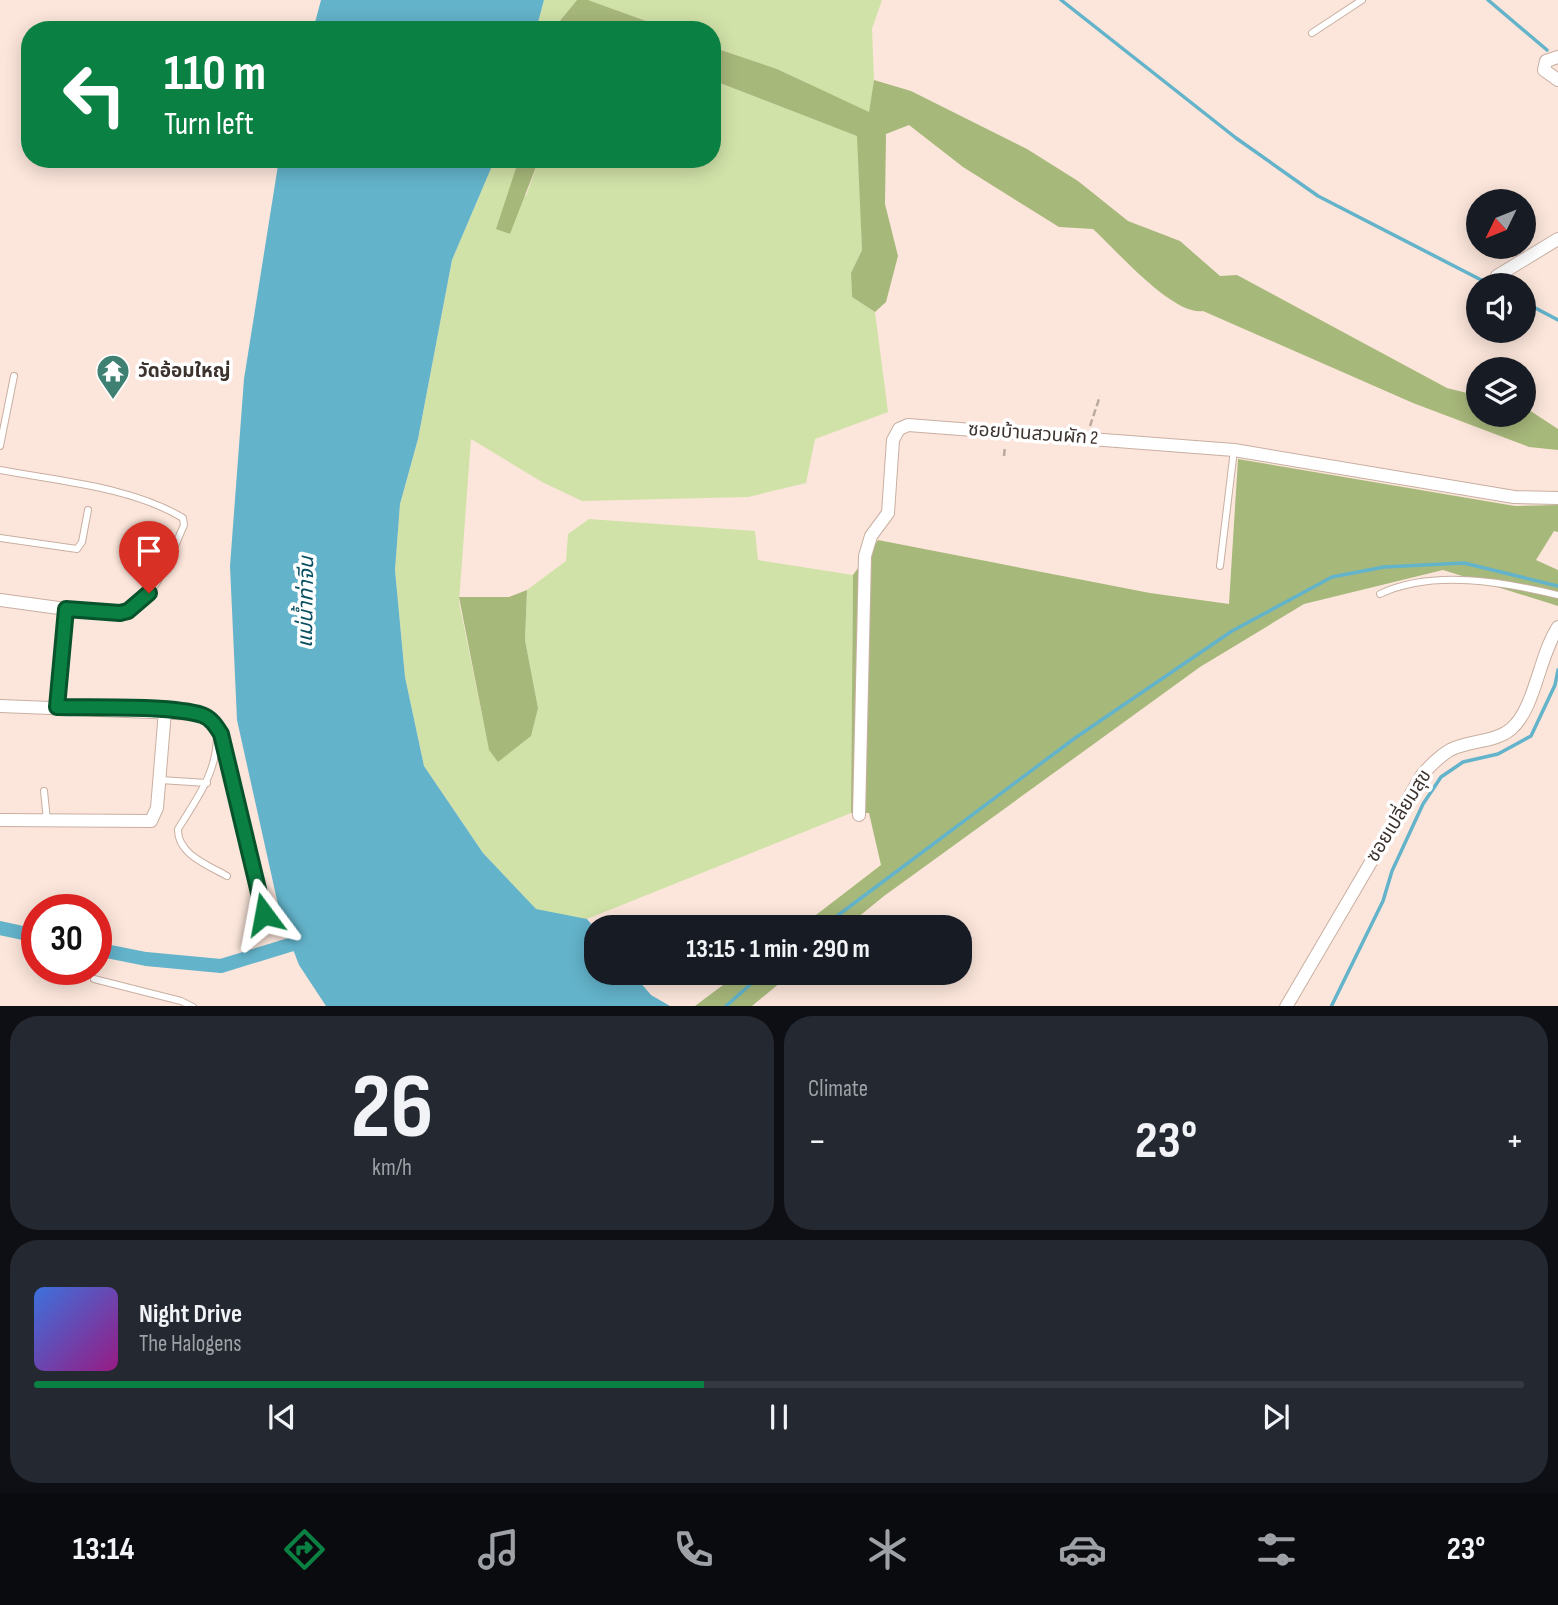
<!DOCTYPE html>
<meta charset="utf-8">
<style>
body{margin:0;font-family:"Sofia Sans Condensed","Noto Sans Thai",sans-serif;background:#242831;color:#f1f3f6;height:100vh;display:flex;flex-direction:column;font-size:26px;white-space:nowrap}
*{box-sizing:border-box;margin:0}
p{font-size:23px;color:#9ea1a6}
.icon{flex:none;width:38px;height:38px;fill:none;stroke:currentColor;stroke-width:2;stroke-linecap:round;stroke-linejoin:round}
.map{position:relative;height:1006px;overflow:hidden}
.panel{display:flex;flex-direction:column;gap:10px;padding:10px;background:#0d0f14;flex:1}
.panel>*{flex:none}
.top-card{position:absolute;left:21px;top:21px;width:700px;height:147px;border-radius:28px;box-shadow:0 4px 18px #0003;background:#0b8043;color:#fff;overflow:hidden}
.needle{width:46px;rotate:227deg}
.fabs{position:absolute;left:1466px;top:189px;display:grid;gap:14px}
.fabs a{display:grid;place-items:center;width:70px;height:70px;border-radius:50%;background:#171b24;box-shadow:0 4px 18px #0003;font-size:35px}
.speed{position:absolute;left:21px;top:894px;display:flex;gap:14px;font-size:35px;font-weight:700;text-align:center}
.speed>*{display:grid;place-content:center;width:91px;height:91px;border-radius:50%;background:#171b24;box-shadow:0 4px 18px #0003;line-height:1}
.speed .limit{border:10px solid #d22;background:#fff;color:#111}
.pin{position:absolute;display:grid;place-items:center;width:60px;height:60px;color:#fff;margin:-72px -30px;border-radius:50% 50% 50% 0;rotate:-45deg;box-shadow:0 0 7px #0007}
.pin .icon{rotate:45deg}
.me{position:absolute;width:77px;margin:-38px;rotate:347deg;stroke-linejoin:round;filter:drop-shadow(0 0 5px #0008)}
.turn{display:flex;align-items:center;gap:24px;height:147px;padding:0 28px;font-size:32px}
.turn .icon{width:91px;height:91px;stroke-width:2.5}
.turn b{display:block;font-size:49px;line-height:60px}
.big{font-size:52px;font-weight:700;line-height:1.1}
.panel .widget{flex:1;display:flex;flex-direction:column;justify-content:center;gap:10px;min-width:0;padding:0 24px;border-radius:28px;background:#242831}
.panel .dial{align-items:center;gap:0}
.dial b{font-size:91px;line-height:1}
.song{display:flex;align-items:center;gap:21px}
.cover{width:84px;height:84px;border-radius:10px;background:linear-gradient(135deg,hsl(220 70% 55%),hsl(310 70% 35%))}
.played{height:7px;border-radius:4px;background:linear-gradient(90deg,#0b8043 45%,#363941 45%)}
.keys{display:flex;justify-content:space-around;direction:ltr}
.heat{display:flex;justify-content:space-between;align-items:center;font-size:38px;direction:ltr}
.panel .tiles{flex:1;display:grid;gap:10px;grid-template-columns:1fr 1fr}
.widget:last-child{grid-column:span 2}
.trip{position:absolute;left:584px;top:915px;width:388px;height:70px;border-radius:28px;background:#171b24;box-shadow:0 4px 18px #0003;font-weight:700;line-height:70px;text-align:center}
.tabs{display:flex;height:112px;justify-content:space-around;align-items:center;background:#090b0e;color:#9ea1a6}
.tabs .icon{width:49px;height:49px}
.tabs .active{color:#0b8043}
.tabs b{font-size:32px;color:#f1f3f6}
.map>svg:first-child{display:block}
.green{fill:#d1e2a8}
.forest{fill:#a7b87b}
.water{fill:#63b3ca}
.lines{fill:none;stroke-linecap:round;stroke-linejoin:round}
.stream{stroke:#63b3ca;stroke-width:3.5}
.canal{stroke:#63b3ca;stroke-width:14}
.service-casing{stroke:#c8afa1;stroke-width:8}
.minor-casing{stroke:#c8afa1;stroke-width:14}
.path{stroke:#bba9a0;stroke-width:2.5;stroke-dasharray:7 3.5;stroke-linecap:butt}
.service{stroke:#fff;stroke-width:6}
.minor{stroke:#fff;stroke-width:12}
.route-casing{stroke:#07532c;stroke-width:18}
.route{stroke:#0b8043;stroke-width:12}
.labels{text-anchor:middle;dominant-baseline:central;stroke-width:7;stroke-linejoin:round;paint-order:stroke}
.poi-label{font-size:19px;font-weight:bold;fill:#3d332e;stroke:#fff;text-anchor:start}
.street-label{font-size:19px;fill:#3d332e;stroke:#fff}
.water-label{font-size:21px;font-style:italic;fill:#084f60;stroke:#fff}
</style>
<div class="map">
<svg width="1558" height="1007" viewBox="0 0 1558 1007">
<rect width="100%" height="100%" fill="#fce6db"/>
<!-- green -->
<path class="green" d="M 544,0 L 577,0 L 559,22 L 557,30 L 536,30 Z
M 588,0 L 882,0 L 872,29 L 874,80 L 869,113 L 777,69 L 712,47 L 712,30 L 671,30 Z
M 712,80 L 858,136 L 862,250 L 851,273 L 852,297 L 875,312 L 888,412 L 815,439 L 806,483 L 748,497 L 582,501 L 542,482 L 471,439 L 459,602 L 489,749 L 498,762 L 538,708 L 525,640 L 527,590 L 566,561 L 568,534 L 589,519 L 755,531 L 758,560 L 853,575 L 851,813 L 587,919 L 536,910 L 483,853 L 424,766 L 405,677 L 395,570 L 400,504 L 418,439 L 452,260 L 495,159 L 519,159 L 516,170 L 526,196 L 539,159 L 712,159 Z"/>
<!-- forest -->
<path class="forest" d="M 577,0 L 588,0 L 671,30 L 605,30 L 596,23 L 557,30 L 559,22 Z
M 712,47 L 777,69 L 869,112 L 874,80 L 911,91 L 1027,149 L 1078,181 L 1128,221 L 1180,241 L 1220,276 L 1237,275 L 1447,388 L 1479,396 L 1479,415 L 1524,415 L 1524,409 L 1529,410 L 1558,429 L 1558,450 L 1529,447 L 1413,403 L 1203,311 C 1173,316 1116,250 1093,229 L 1059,227 L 963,167 L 909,125 L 886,134 L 885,204 L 898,256 L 886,302 L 875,312 L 852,297 L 851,273 L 862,250 L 857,136 L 712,80 Z
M 519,159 L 539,159 L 510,234 L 496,229 Z
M 1238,459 L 1515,506 L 1558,505 L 1558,532 L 1554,531 L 1536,560 L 1558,570 L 1558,606 L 1443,570 L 1304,604 L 1200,667 L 884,896 L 846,927 L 799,928 L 881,865 L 869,813 L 851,813 L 853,575 L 878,540 L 1150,593 L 1229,604 Z
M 527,590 L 525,640 L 538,708 L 531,736 L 498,762 L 489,750 L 459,597 L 509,597 Z
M 739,973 L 792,973 L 752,1006 L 695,1006 Z"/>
<!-- water -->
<path class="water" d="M 321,0 L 544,0 L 536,30 L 313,30 Z
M 279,159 L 495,159 L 452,260 L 418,439 L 400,504 L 395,570 L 405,677 L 424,766 L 483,853 L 536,909 L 587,919 L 597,931 L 597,973 L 632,973 L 651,995 L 670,1006 L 326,1006 L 299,965 L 281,918 L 237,720 L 230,566 L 244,379 Z"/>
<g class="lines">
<!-- stream -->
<path class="stream" d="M 1061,0 L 1236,138 L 1318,196 L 1491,285
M 1488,0 L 1547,50
M 1524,302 L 1558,320
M 821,928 L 1075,738 L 1232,631 L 1332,577 L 1384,567 L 1464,563 L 1558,586
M 725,1007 L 763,973
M 1331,1007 L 1383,901 L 1392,871 L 1423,804 L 1441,777 L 1463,762 L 1498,754 L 1531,736 L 1555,685 L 1558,670"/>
<!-- canal -->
<path class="canal" d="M 0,928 L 37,936
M 96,949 L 146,959 L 221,966 L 309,939"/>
<defs>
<path id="service" d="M 1312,33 L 1362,0
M 0,446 L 14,376
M 0,470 C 58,481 132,487 183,518 L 184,525 C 170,556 156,603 120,613 L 66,609
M 0,538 L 77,549 L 82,542 L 88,510
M 1220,566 L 1234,450
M 1380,594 C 1433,569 1504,582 1558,595
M 217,735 C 217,773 197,798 178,829 C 177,854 208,865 227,876
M 160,780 L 207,783
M 44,791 L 47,820
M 94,979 L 181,1001 L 193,1007"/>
<path id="minor" d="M 1558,57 L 1546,61 L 1544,70 L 1558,80
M 1497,276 L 1558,239
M 0,600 L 66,609 L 57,707
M 0,706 L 200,714 L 211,719 L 221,734 L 264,914
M 859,815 L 865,556 L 871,536 L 888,513 L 893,440 L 899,429 L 908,425 L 1234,450 L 1514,497 L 1558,498
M 0,820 L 151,821 L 157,808 L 165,711
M 1286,1007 L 1422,775 C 1430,766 1438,757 1450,750 C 1469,740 1494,743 1511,729 C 1535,709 1539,656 1558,627"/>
</defs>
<!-- service casing -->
<use href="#service" class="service-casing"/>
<!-- minor casing -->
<use href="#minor" class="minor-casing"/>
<!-- path -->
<path class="path" d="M 1090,426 L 1100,396
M 1004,456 L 1005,446"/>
<!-- service -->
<use href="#service" class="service"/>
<!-- minor -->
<use href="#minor" class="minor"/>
</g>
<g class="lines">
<defs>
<path id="route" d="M 149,593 L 128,611 L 120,613 L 66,609 L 57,707 C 92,708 171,705 202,715 C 211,718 216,726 221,734 L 264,914"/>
</defs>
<!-- route casing -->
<use href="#route" class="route-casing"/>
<!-- route -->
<use href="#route" class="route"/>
</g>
<!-- icons -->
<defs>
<symbol id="temple-pin" viewBox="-11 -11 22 30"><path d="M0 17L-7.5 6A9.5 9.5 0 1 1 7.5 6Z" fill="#3e8072" stroke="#fff"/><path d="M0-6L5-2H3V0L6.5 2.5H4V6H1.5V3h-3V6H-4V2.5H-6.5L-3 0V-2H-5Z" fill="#fff"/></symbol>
</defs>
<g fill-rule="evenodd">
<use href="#temple-pin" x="94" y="352" width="38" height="52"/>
</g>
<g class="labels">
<!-- poi labels -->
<g class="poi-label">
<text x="138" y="371">วัดอ้อมใหญ่</text>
</g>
<!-- street labels -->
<g class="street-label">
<text transform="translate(1033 434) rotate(4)">ซอยบ้านสวนผัก 2</text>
<text transform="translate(1399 816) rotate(-58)">ซอยเปลี่ยมสุข</text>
</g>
<!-- water labels -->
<g class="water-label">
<text transform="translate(306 602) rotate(-89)">แม่น้ำท่าจีน</text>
</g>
</g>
</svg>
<div class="fabs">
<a><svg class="needle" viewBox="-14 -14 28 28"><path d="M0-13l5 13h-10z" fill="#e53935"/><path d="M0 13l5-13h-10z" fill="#9ea1a6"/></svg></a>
<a><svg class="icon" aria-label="sound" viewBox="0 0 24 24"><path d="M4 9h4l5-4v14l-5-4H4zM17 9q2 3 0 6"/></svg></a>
<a><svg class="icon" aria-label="layers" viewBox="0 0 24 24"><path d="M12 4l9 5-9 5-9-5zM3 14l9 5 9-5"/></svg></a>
</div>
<div class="speed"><div class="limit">30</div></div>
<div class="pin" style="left:149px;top:593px;background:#d93025"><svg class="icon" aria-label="arrive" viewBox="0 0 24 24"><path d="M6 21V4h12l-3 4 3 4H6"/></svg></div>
<svg class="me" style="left:264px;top:914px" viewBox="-20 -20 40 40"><path d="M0-17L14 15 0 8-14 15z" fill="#0b8043" stroke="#fff" stroke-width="4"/></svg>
<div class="trip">13:15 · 1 min · 290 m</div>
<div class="top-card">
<div class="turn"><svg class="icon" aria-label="left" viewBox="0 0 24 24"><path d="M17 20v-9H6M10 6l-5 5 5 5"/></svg><div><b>110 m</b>Turn left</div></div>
</div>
</div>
<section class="panel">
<div class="tiles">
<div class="widget dial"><b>26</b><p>km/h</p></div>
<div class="widget"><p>Climate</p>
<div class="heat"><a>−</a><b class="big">23°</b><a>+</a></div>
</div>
<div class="widget">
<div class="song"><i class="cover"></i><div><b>Night Drive</b><p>The Halogens</p></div></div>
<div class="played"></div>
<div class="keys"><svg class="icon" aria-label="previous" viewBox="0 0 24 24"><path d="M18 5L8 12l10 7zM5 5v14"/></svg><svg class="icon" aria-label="pause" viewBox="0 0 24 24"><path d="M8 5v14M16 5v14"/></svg><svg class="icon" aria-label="next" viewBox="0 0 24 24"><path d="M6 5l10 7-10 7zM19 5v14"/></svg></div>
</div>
</div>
</section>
<nav class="tabs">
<b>13:14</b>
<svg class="icon active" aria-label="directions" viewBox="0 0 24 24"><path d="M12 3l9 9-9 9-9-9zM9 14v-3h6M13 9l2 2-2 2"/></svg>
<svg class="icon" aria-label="music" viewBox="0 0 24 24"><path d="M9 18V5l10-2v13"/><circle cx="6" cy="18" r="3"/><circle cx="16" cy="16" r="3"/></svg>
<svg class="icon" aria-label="phone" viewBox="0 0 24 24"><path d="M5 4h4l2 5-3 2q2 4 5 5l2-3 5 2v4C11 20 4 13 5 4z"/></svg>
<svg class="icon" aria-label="climate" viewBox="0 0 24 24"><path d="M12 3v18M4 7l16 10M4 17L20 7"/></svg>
<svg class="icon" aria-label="car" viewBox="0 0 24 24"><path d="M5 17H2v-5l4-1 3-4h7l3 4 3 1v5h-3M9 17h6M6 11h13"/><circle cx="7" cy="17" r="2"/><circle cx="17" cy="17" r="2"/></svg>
<svg class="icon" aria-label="filters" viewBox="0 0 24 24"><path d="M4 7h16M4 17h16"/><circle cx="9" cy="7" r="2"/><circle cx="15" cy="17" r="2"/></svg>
<b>23°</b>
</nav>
